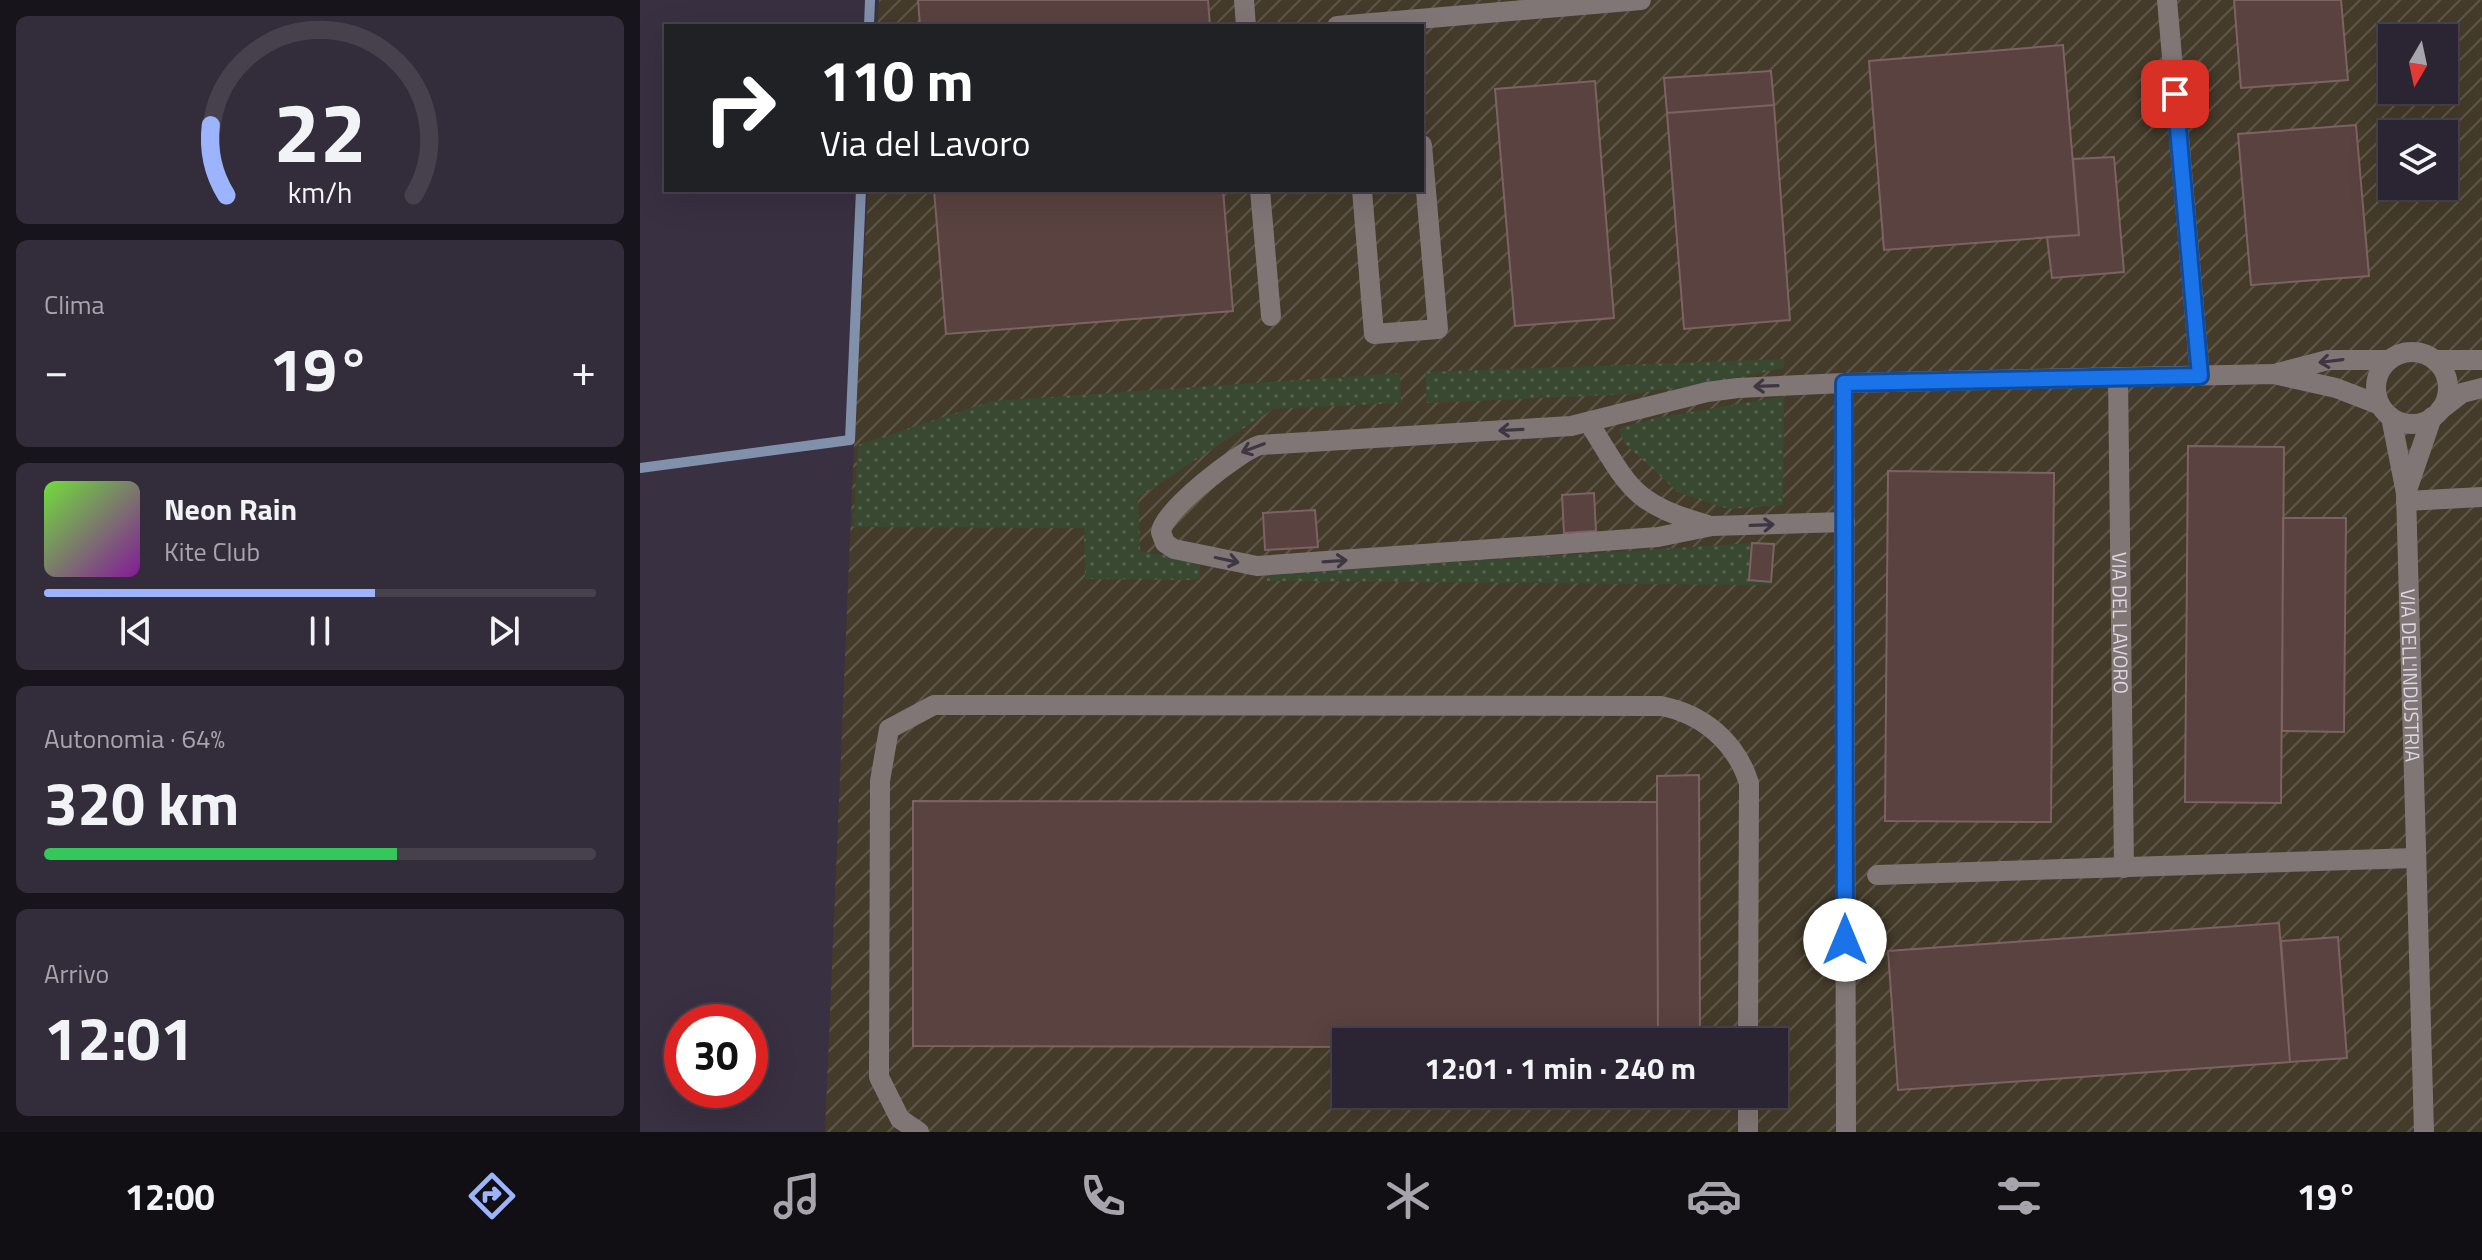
<!DOCTYPE html>
<html lang="it">
<meta charset="utf-8">
<style>
body{margin:0;font-family:"Titillium Web",sans-serif;background:#332c3a;color:#f1f3f6;height:100vh;display:flex;flex-direction:column;font-size:30px;white-space:nowrap}
*{box-sizing:border-box;margin:0}
p{font-size:26px;color:#a6a4ac}
.icon{flex:none;width:44px;height:44px;fill:none;stroke:currentColor;stroke-width:2;stroke-linecap:round;stroke-linejoin:round}
.map{position:relative;flex:1;overflow:hidden}
.details{display:flex;flex-direction:column;gap:16px;padding:16px;background:#18141c;width:640px}
.details>*{flex:none}
.guide{position:absolute;left:24px;top:24px;width:760px;height:168px;border-radius:0px;box-shadow:0 8px 32px #0002,0 0 0 2px #47414d;background:#202124;color:#fff;overflow:hidden}
.needle{width:52px;rotate:189deg}
.buttons{position:absolute;left:1738px;top:24px;display:grid;gap:16px}
.buttons a{display:grid;place-items:center;width:80px;height:80px;border-radius:0px;background:#2b2432;box-shadow:0 8px 32px #0002,0 0 0 2px #47414d;font-size:40px}
.speed{position:absolute;left:24px;top:1004px;display:flex;gap:16px;font-size:40px;font-weight:700;text-align:center}
.speed>*{display:grid;place-content:center;width:104px;height:104px;border-radius:50%;background:#2b2432;box-shadow:0 8px 32px #0002,0 0 0 2px #47414d;line-height:1}
.speed .limit{border:12px solid #d22;background:#fff;color:#111}
.pin{position:absolute;display:grid;place-items:center;width:68px;height:68px;color:#fff;margin:-34px;border-radius:16px;box-shadow:0 4px 12px #0006}
.me{position:absolute;width:88px;margin:-44px;rotate:0deg;stroke-linejoin:round;filter:drop-shadow(0 0 6px #0008)}
.turn{display:flex;align-items:center;gap:28px;height:168px;padding:0 24px;font-size:36px}
.turn .icon{width:104px;height:104px;stroke-width:2.5}
.turn b{display:block;font-size:56px;line-height:68px}
.big{font-size:60px;font-weight:700;line-height:1.1}
.details .widget{flex:1;display:flex;flex-direction:column;justify-content:center;gap:12px;min-width:0;padding:0 28px;border-radius:12px;background:#332c3a}
.details .dial{align-items:center;gap:0}
.dial svg{height:208px;overflow:visible;fill:none;stroke:#47414d;stroke-width:7;stroke-linecap:round;text-anchor:middle}
.dial text{fill:#f1f3f6;stroke:none}
.song{display:flex;align-items:center;gap:24px}
.cover{width:96px;height:96px;border-radius:12px;background:linear-gradient(135deg,hsl(100 70% 55%),hsl(290 70% 35%))}
.played{height:8px;border-radius:4px;background:linear-gradient(90deg,#9bb4fd 60%,#47414d 60%)}
.keys{display:flex;justify-content:space-around;direction:ltr}
.heat{display:flex;justify-content:space-between;align-items:center;font-size:44px;direction:ltr}
.charge{height:12px;border-radius:6px;background:linear-gradient(90deg,#34c759 64%,#47414d 0)}
.trip{position:absolute;left:692px;top:1028px;width:456px;height:80px;border-radius:0px;background:#2b2432;box-shadow:0 8px 32px #0002,0 0 0 2px #47414d;font-weight:700;line-height:80px;text-align:center}
.tabs{display:flex;height:128px;justify-content:space-around;align-items:center;background:#110e14;color:#a6a4ac}
.tabs .icon{width:56px;height:56px}
.tabs .current{color:#9bb4fd}
.tabs b{font-size:36px;color:#f1f3f6}
main{display:flex;flex:1;min-height:0}
.map>svg:first-child{display:block}
.industrial{fill:url(#industrial-furrows);fill-rule:evenodd}
.grass{fill:url(#grass-dots)}
.lines{fill:none;stroke-linecap:round;stroke-linejoin:round}
.stream{stroke:#8291ab;stroke-width:10}
.building{fill:#594240;stroke:#7c6361;stroke-width:2}
.minor{stroke:#817676;stroke-width:20}
.oneway{stroke:#3f3644}
.route-casing{stroke:#114b97;stroke-width:20}
.route{stroke:#1a73e8;stroke-width:14}
.labels{text-anchor:middle;dominant-baseline:central;stroke-width:8;stroke-linejoin:round;paint-order:stroke}
.street-label{font-size:20px;fill:#dcd7e2;stroke:#2f2637}
</style>
<main>
<section class="details">
<div class="widget dial"><svg viewBox="0 0 100 80">
<path d="M14 69A42 42 0 1 1 86 69"/>
<path d="M14 69A42 42 0 0 1 8 42" stroke="#9bb4fd"/>
<text x="50" y="56" font-size="32" font-weight="700">22</text>
<text x="50" y="72" font-size="11">km/h</text>
</svg></div>
<div class="widget"><p>Clima</p>
<div class="heat"><a>−</a><b class="big">19°</b><a>+</a></div>
</div>
<div class="widget">
<div class="song"><i class="cover"></i><div><b>Neon Rain</b><p>Kite Club</p></div></div>
<div class="played"></div>
<div class="keys"><svg class="icon" aria-label="previous" viewBox="0 0 24 24"><path d="M18 5L8 12l10 7zM5 5v14"/></svg><svg class="icon" aria-label="pause" viewBox="0 0 24 24"><path d="M8 5v14M16 5v14"/></svg><svg class="icon" aria-label="next" viewBox="0 0 24 24"><path d="M6 5l10 7-10 7zM19 5v14"/></svg></div>
</div>
<div class="widget"><p>Autonomia · 64%</p><b class="big">320 km</b><div class="charge"></div></div>
<div class="widget"><p>Arrivo</p><b class="big">12:01</b></div>
</section>
<div class="map">
<svg width="1842" height="1132" viewBox="0 0 1842 1132">
<defs>
<pattern id="industrial-furrows" width="10" height="10" patternUnits="userSpaceOnUse" patternTransform="scale(2)"><rect width="10" height="10" fill="#443b2a"/><path d="M-1 1l2-2M0 10L10 0M9 11l2-2" fill="none" stroke="#5e5749"/></pattern>
<pattern id="grass-dots" width="8" height="8" patternUnits="userSpaceOnUse" patternTransform="scale(2)"><rect width="8" height="8" fill="#394830"/><path d="M2 2h.1M6 6h.1" fill="none" stroke="#55624e" stroke-width="1.8" stroke-linecap="round"/></pattern>
</defs>
<rect width="100%" height="100%" fill="#393042"/>
<!-- industrial -->
<path class="industrial" d="M 239,0 L 1842,0 L 1842,1132 L 185,1132 L 215,420 L 228,190 L 782,190 L 782,26 L 237,26 ZM 1752,38 L 1804,38 L 1804,90 L 1752,90 ZM 1752,134 L 1804,134 L 1804,186 L 1752,186 ZM 706,1042 L 1134,1042 L 1134,1094 L 706,1094 Z"/>
<!-- grass -->
<path class="grass" d="M 1144,359 L 1144,368 L 1082,381 L 993,394 L 786,403 L 786,372 Z
M 760,373 L 761,403 L 633,409 L 498,498 L 500,551 L 560,562 L 560,580 L 445,579 L 444,528 L 213,527 L 218,445 L 352,401 Z
M 1144,396 L 1143,505 L 1089,509 L 1039,493 L 984,443 L 979,428 L 1016,418 Z
M 1112,543 L 1109,580 L 1131,582 L 1132,585 L 627,581 L 626,574 Z"/>
<g class="lines">
<!-- stream -->
<path class="stream" d="M 229,26 L 230,0
M 0,468 L 210,440 L 221,190"/>
</g>
<!-- building -->
<path class="building" d="M 278,0 L 568,0 L 570,26 L 280,26 Z
M 1594,0 L 1701,0 L 1708,80 L 1601,88 Z
M 1423,45 L 1439,235 L 1244,250 L 1229,61 Z
M 1131,71 L 1134,105 L 1027,113 L 1024,78 Z
M 955,81 L 974,318 L 875,326 L 855,89 Z
M 1134,105 L 1150,320 L 1044,329 L 1027,113 Z
M 1716,125 L 1729,276 L 1611,285 L 1598,134 Z
M 1474,157 L 1484,272 L 1412,278 L 1407,237 L 1439,235 L 1433,159 Z
M 294,190 L 583,190 L 593,311 L 306,334 Z
M 1548,446 L 1644,447 L 1641,803 L 1545,802 Z
M 1248,471 L 1414,473 L 1411,822 L 1245,821 Z
M 954,493 L 956,531 L 924,533 L 922,495 Z
M 675,510 L 678,547 L 625,550 L 623,513 Z
M 1643,518 L 1706,518 L 1704,732 L 1642,731 Z
M 1112,543 L 1134,544 L 1131,582 L 1109,580 Z
M 1059,775 L 1060,1042 L 1018,1042 L 1017,776 Z
M 273,801 L 1017,802 L 1018,1042 L 706,1042 L 706,1047 L 273,1046 Z
M 1639,923 L 1650,1062 L 1258,1090 L 1248,951 Z
M 1698,937 L 1707,1058 L 1650,1062 L 1641,941 Z"/>
<g class="lines">
<!-- minor -->
<g class="minor">
<path d="M 604,0 L 606,26"/>
<path d="M 1527,0 L 1560,376"/>
<path d="M 697,26 L 1001,0"/>
<path d="M 620,190 L 631,316"/>
<path d="M 722,190 L 734,334 L 798,329 L 782,145"/>
<circle cx="1772" cy="388" r="36"/>
<path d="M 1795,360 L 1842,360"/>
<path d="M 1638,373 L 1688,360 L 1749,360"/>
<path id="s1" d="M 1478,377 L 1484,868"/>
<path d="M 1204,383 L 1206,1132"/>
<path d="M 1800,410 L 1822,393 L 1842,388"/>
<path id="s2" d="M 1751,417 L 1766,493 L 1784,1132"/>
<path d="M 949,423 C 990,488 991,503 1068,525"/>
<path d="M 1766,493 L 1792,417"/>
<path d="M 1766,501 L 1842,497"/>
<path d="M 1205,522 L 1072,526 L 1018,537 L 617,566 L 534,549 L 525,543 L 521,532 C 523,511 598,452 620,445 L 931,426 L 1067,392 L 1098,388 L 1204,383 L 1634,374 L 1696,388 L 1740,405"/>
<path d="M 1237,875 L 1776,858"/>
<path d="M 279,1132 L 260,1119 L 239,1077 L 240,781 L 249,729 L 294,705 L 1021,706 C 1063,714 1096,742 1109,783 L 1108,1042"/>
<path d="M 1108,1132 L 1108,1094"/>
</g>
</g>
<!-- one-way arrows -->
<defs><path id="oneway-shaft" d="M-6 0H5M1.5-3L5.5 0L1.5 3" fill="none" stroke-width="1.6" stroke-linecap="round" stroke-linejoin="round" transform="scale(2)"/></defs>
<g class="oneway">
<use href="#oneway-shaft" transform="translate(1691 361) rotate(173)"/>
<use href="#oneway-shaft" transform="translate(1126 386) rotate(178)"/>
<use href="#oneway-shaft" transform="translate(871 430) rotate(177)"/>
<use href="#oneway-shaft" transform="translate(613 448) rotate(159)"/>
<use href="#oneway-shaft" transform="translate(1122 525) rotate(-2)"/>
<use href="#oneway-shaft" transform="translate(587 560) rotate(12)"/>
<use href="#oneway-shaft" transform="translate(695 561) rotate(-4)"/>
</g>
<g class="lines">
<defs>
<path id="route" d="M 1205,940 L 1204,383 L 1560,376 L 1535,94"/>
</defs>
<!-- route casing -->
<use href="#route" class="route-casing"/>
<!-- route -->
<use href="#route" class="route"/>
</g>
<g class="labels">
<!-- street labels -->
<g class="street-label">
<text stroke="none"><textPath href="#s1" startOffset="246">VIA DEL LAVORO</textPath></text>
<text stroke="none"><textPath href="#s2" startOffset="260">VIA DELL'INDUSTRIA</textPath></text>
</g>
</g>
</svg>
<div class="buttons">
<a><svg class="needle" viewBox="-14 -14 28 28"><path d="M0-13l5 13h-10z" fill="#e53935"/><path d="M0 13l5-13h-10z" fill="#a6a4ac"/></svg></a>
<a><svg class="icon" aria-label="layers" viewBox="0 0 24 24"><path d="M12 4l9 5-9 5-9-5zM3 14l9 5 9-5"/></svg></a>
</div>
<div class="speed"><div class="limit">30</div></div>
<div class="pin" style="left:1535px;top:94px;background:#d93025"><svg class="icon" aria-label="arrive" viewBox="0 0 24 24"><path d="M6 21V4h12l-3 4 3 4H6"/></svg></div>
<svg class="me" style="left:1205px;top:940px" viewBox="-20 -20 40 40"><circle r="19" fill="#fff"/><path d="M0-13L10 11 0 6-10 11z" fill="#1a73e8"/></svg>
<div class="trip">12:01 · 1 min · 240 m</div>
<div class="guide">
<div class="turn"><svg class="icon" aria-label="right" viewBox="0 0 24 24"><path d="M7 20v-9h11M14 6l5 5-5 5"/></svg><div><b>110 m</b>Via del Lavoro</div></div>
</div>
</div>
</main>
<nav class="tabs">
<b>12:00</b>
<svg class="icon current" aria-label="directions" viewBox="0 0 24 24"><path d="M12 3l9 9-9 9-9-9zM9 14v-3h6M13 9l2 2-2 2"/></svg>
<svg class="icon" aria-label="music" viewBox="0 0 24 24"><path d="M9 18V5l10-2v13"/><circle cx="6" cy="18" r="3"/><circle cx="16" cy="16" r="3"/></svg>
<svg class="icon" aria-label="phone" viewBox="0 0 24 24"><path d="M5 4h4l2 5-3 2q2 4 5 5l2-3 5 2v4C11 20 4 13 5 4z"/></svg>
<svg class="icon" aria-label="climate" viewBox="0 0 24 24"><path d="M12 3v18M4 7l16 10M4 17L20 7"/></svg>
<svg class="icon" aria-label="car" viewBox="0 0 24 24"><path d="M5 17H2v-5l4-1 3-4h7l3 4 3 1v5h-3M9 17h6M6 11h13"/><circle cx="7" cy="17" r="2"/><circle cx="17" cy="17" r="2"/></svg>
<svg class="icon" aria-label="filters" viewBox="0 0 24 24"><path d="M4 7h16M4 17h16"/><circle cx="9" cy="7" r="2"/><circle cx="15" cy="17" r="2"/></svg>
<b>19°</b>
</nav>
